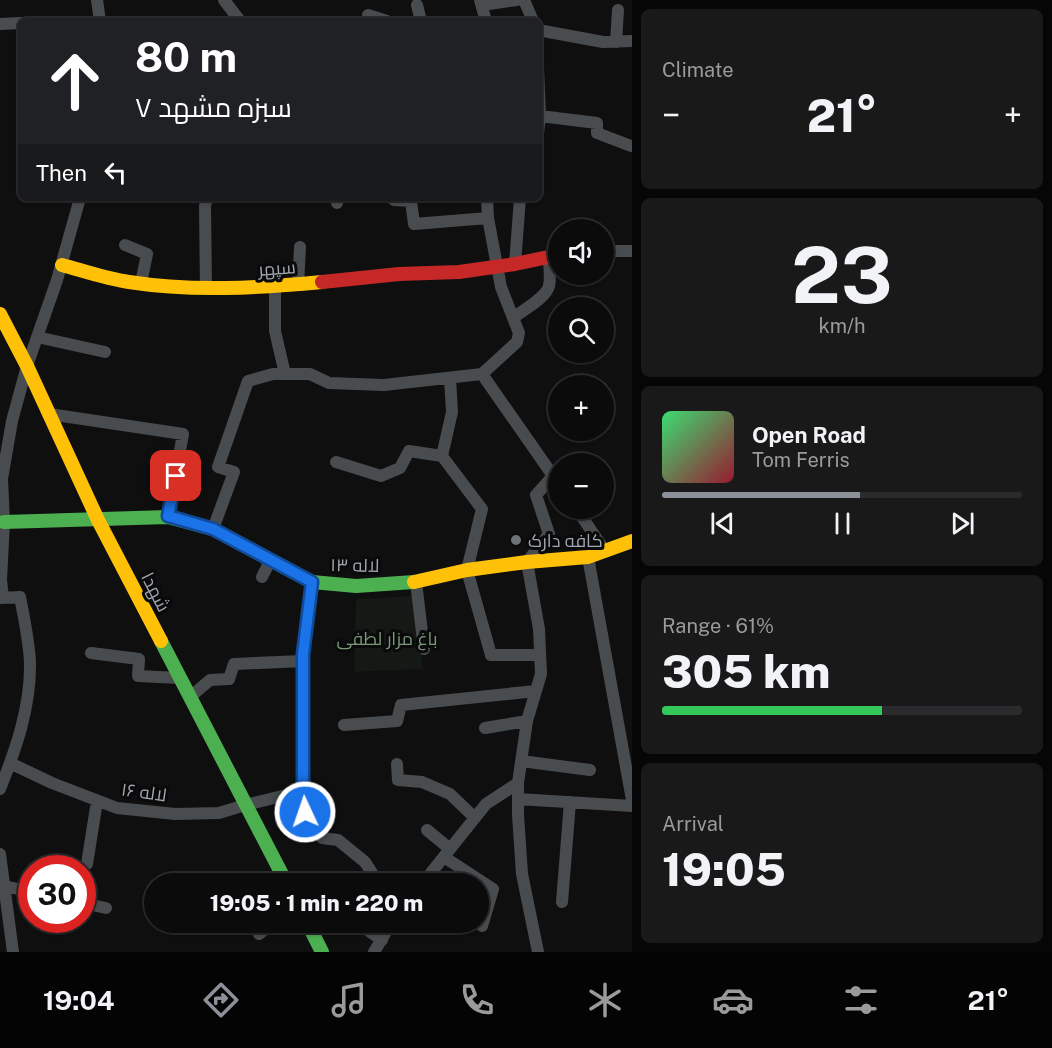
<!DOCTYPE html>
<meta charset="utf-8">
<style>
body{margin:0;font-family:"Public Sans",Cairo,sans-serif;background:#19191a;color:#f1f3f6;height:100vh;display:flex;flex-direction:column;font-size:22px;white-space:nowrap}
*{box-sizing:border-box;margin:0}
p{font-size:20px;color:#9a9b9d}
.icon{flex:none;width:33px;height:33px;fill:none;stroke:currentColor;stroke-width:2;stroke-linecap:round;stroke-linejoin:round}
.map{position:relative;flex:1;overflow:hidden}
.drawer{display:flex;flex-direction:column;gap:9px;padding:9px;background:#060607;width:420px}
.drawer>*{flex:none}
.banner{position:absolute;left:18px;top:18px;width:524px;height:183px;border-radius:9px;box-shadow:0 2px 4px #0004,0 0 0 2px #2b2b2d;background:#202124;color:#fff;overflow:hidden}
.controls{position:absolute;left:548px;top:219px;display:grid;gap:12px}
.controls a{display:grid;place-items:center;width:66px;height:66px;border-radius:50%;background:#0b0b0c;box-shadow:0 2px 4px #0004,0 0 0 2px #2b2b2d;font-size:30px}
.speed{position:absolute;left:18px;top:855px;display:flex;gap:12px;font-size:30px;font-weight:700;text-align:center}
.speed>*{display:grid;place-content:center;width:78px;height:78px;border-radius:50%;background:#0b0b0c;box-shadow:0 2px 4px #0004,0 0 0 2px #2b2b2d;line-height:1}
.speed .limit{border:9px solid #d22;background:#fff;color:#111}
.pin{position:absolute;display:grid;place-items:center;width:51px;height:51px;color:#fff;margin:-26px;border-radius:12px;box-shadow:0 3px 9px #0006}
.me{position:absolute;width:66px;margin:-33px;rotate:357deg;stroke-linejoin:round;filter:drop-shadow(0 0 4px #0008)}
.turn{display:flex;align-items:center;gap:21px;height:126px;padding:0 18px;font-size:27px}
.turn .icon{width:78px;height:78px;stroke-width:2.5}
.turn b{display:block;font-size:42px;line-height:51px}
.then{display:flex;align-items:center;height:57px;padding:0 18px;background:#0003;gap:12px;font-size:22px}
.big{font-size:45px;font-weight:800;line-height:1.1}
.drawer .widget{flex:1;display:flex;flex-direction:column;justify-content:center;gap:9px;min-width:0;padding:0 21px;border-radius:9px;background:#19191a}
.drawer .dial{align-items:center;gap:0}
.dial b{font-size:78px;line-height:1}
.song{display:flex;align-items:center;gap:18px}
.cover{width:72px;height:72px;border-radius:9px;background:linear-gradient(135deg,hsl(140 70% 55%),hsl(350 70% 35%))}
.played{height:6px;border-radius:3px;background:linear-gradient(90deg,#8c9099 55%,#2b2b2d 55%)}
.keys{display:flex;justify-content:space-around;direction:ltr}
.heat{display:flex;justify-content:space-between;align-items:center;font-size:33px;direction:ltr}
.charge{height:9px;border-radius:4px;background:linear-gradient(90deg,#34c759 61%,#2b2b2d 0)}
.trip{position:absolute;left:144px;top:873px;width:345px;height:60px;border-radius:30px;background:#0b0b0c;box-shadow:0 2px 4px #0004,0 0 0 2px #2b2b2d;font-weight:800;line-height:60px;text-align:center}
.menu{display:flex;height:96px;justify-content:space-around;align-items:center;background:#040405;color:#9a9b9d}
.menu .icon{width:42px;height:42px}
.menu .active{color:#8c9099}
.menu b{font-size:27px;color:#f1f3f6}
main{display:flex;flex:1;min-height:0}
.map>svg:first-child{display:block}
.green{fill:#151915}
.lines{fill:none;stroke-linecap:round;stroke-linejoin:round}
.street{stroke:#494c4e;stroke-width:12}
.fast{stroke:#4caf50;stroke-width:14}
.slow{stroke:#ffc107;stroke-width:14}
.jam{stroke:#c62828;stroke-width:14}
.route-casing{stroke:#114b97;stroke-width:15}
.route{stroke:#1a73e8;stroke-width:10}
.poi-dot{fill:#6e7277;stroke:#0a0a0b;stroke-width:2}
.labels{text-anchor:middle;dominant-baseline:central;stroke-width:6;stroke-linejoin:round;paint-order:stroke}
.street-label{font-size:18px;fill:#a1a7af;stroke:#0a0a0b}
.poi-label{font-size:18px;fill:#a1a7af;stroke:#0a0a0b;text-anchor:start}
.park-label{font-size:18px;fill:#7b997a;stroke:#0a0a0b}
</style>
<main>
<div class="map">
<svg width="632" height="952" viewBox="0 0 632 952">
<rect width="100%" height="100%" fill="#0f0f10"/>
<!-- green -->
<path class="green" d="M 415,596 L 423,669 L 354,672 L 356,599 Z"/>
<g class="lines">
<!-- street -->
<path class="street" d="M 97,0 L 100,21
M 224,0 L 240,21
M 480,0 L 486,21
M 524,0 L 533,21
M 417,5 L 421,21
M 482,5 L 517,0
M 368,15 L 387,21
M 0,24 L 21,23
M 538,30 L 603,42 L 632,41
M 616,42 L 618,10
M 538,68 L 540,116 L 538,133
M 540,116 L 597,123 L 597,133 L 631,146
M 337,198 L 337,203
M 392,198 L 394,200 L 411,201 L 414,224 L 488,218
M 125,245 L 147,254 L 141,283
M 603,251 L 632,251
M 515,264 L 520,198
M 298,285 L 300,247
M 275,286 L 275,331 L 285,374
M 206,288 L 205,206 L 207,198
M 513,318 C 523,310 546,298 549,286 C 551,278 549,266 549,257
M 37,337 L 105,352
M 482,374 L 517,342 L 519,333 L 501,287 L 488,218 L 487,198
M 482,374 L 558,483
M 49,414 L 183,434 L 168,517
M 442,456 L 482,509 L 467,570 L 491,655 L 540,655
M 442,456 L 452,412 L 450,378
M 336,462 L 381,476 L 400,468 L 409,451 L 442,456
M 576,508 L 605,551
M 213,529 L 234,472 L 218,467 L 248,381 L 273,374 L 310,374 L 329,383 L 384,385 L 482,374
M 588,557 L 632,800
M 262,577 L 270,561
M 312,582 L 303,654 L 303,791 L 305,812 L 322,838 L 338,840 L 365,862 L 379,884
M 416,582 L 424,649
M 0,598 L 20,597 C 24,618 29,641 30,662 C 31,706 16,749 0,789
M 3,598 L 1,580 L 4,522 L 2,479 L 12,421 L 27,366 L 57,280 L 80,198
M 91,653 L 139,659 L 138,676 L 180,678
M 190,697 L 210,680 L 229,679 L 234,664 L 303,661
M 344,725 L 397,721 L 401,705 L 536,691
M 485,728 L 527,721
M 521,761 L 590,770
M 10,763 L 52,783 L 117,808 L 175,814 L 219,813 L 245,805 L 303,791
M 397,764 L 398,780 L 422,782 L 450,794 L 475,818
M 518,799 L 632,806
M 427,830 L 450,849
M 0,854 L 13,952
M 444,857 L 493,889 L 482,926
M 87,864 L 97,801
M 422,884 L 486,804 L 518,783
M 4,886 L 32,892
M 562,902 L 570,802
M 82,903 L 106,908
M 356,922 L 382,940
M 259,934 L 274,922
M 374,952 L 392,922
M 538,952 L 522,874 L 518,815 L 518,783 L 527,721 L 541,674 L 539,629 L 527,562 L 549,534 L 536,495 L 553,476"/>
<!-- fast -->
<path class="fast" d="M 4,522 L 168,517 L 213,529 L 312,582 L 356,586 L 414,582
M 161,641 L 287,884
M 307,922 L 322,952"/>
<!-- slow -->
<path class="slow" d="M 62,265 C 84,271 107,279 129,282 C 193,292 258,288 322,282
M 0,314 L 27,366 L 98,520 L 161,641
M 414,582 L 467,570 L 527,562 L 588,557 L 632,541"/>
<!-- jam -->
<path class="jam" d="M 322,282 L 399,274 L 459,272 L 515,264 L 558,255"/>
</g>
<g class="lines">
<defs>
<path id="route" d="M 176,476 L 168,516 L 213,529 L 312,582 L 303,654 L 303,792 L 305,812"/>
</defs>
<!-- route casing -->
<use href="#route" class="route-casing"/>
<!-- route -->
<use href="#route" class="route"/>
</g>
<!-- markers -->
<circle class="poi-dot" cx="516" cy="540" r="6"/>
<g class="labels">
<!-- street labels -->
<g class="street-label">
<text transform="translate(277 268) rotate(-4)">سپهر</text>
<text transform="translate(355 565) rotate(1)">لاله ۱۳</text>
<text transform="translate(156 592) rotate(63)">شهدا</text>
<text transform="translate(144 792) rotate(8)">لاله ۱۶</text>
</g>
<!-- poi labels -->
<g class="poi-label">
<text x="528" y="540">کافه دارک</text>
</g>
<!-- park labels -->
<g class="park-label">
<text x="387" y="638">باغ مزار لطفی</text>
</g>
</g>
</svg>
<div class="controls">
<a><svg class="icon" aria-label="sound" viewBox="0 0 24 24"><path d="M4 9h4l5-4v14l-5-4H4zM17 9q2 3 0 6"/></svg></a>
<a><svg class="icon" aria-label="search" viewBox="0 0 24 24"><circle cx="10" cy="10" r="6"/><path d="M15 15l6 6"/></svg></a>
<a>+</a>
<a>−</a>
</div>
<div class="speed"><div class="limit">30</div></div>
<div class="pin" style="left:176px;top:476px;background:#d93025"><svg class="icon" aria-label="arrive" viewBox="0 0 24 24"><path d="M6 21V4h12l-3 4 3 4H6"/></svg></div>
<svg class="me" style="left:305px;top:812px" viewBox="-20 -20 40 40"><circle r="17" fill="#1a73e8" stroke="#fff" stroke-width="3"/><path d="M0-11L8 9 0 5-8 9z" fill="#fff"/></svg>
<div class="trip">19:05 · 1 min · 220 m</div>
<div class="banner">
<div class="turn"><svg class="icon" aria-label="ahead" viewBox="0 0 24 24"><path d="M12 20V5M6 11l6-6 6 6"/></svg><div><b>80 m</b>۷ سبزه مشهد</div></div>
<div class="then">Then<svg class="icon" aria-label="left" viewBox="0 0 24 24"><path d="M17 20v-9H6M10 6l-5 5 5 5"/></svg></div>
</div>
</div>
<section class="drawer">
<div class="widget"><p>Climate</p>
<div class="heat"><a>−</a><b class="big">21°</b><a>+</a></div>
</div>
<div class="widget dial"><b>23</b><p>km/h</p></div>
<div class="widget">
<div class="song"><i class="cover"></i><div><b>Open Road</b><p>Tom Ferris</p></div></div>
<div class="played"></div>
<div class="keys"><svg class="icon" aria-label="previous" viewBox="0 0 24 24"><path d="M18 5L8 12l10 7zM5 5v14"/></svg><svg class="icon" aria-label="pause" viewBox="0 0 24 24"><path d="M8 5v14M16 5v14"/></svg><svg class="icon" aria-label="next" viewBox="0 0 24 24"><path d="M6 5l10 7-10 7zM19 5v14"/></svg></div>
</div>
<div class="widget"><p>Range · 61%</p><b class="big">305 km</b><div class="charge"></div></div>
<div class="widget"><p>Arrival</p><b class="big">19:05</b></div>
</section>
</main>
<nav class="menu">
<b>19:04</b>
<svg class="icon active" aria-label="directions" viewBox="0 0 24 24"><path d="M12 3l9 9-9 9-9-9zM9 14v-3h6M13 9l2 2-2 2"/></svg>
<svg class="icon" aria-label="music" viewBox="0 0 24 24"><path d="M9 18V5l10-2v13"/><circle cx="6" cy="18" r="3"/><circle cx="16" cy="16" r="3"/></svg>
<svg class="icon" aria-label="phone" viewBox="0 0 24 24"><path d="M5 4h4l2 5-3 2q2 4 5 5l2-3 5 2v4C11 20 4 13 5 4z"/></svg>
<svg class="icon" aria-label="climate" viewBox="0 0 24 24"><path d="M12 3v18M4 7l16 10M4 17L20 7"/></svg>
<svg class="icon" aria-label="car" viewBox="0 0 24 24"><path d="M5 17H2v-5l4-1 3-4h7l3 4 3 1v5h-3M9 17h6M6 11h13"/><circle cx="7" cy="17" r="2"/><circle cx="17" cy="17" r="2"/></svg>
<svg class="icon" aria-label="filters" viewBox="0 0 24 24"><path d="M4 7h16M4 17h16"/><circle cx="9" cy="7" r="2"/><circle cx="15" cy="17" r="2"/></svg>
<b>21°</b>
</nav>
